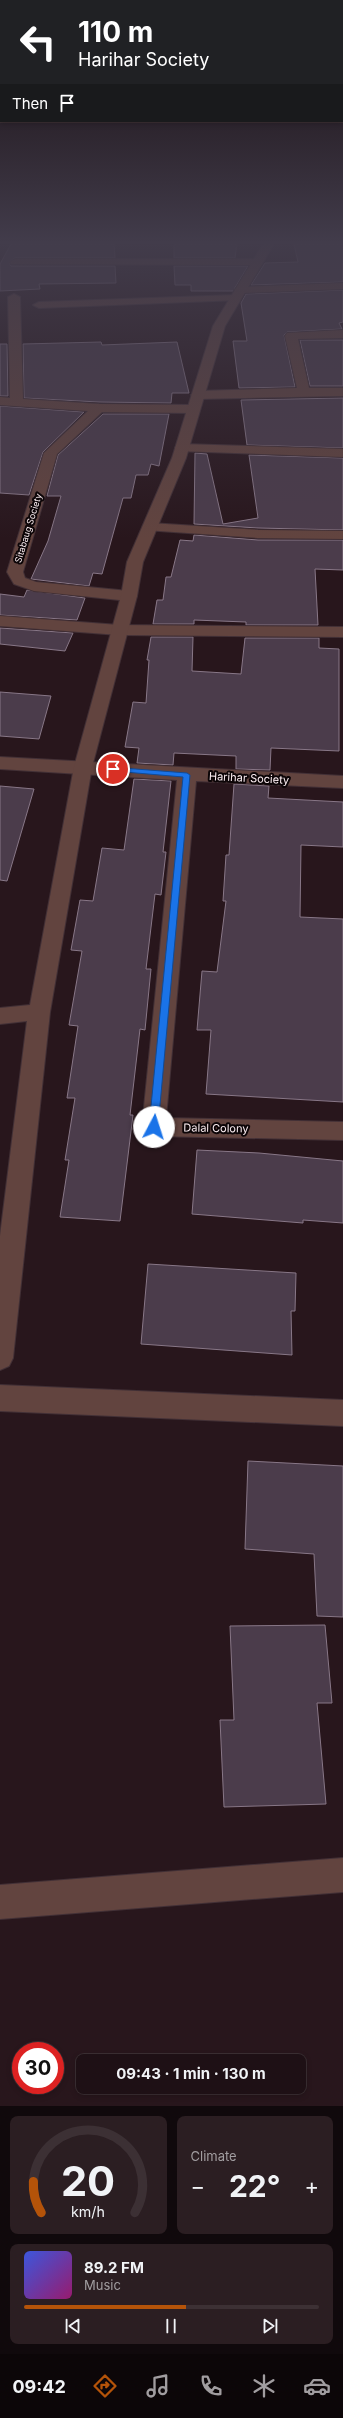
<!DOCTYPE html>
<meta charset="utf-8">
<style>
body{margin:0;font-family:Inter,sans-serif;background:#2b1e22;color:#f1f3f6;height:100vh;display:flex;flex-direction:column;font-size:15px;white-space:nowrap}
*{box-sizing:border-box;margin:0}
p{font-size:13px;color:#a19da0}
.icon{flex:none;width:22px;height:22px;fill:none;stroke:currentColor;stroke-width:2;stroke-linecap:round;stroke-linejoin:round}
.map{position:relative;height:2106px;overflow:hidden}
.drawer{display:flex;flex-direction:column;gap:10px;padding:10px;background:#10090c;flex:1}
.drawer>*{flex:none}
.top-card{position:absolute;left:0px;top:0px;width:343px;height:122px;box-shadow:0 2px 6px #0003,0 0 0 1px #3c3034;background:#202124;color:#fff;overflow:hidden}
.speed{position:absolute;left:12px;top:2042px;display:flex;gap:8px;font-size:20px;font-weight:700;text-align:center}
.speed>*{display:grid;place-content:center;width:52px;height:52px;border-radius:50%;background:#1e1015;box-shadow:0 2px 6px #0003,0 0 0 1px #3c3034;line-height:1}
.speed .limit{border:6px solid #d22;background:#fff;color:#111}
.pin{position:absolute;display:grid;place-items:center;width:34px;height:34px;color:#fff;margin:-17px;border:2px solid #fff;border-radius:50%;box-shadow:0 1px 4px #0007}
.me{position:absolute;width:44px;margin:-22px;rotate:5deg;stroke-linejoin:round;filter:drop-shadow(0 0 3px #0008)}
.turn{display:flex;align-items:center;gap:14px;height:84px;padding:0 12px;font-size:18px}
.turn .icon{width:52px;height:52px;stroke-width:2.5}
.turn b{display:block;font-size:28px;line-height:34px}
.then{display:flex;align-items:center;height:38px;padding:0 12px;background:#0003;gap:8px;font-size:15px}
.big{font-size:30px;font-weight:700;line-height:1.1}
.drawer .widget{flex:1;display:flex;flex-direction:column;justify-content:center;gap:6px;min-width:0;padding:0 14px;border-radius:8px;background:#2b1e22}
.drawer .dial{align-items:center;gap:0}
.dial svg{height:104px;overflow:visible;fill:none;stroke:#3c3034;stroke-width:7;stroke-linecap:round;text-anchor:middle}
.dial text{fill:#f1f3f6;stroke:none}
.song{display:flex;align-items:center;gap:12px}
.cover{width:48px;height:48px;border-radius:6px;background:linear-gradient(135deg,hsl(230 70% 55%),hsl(320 70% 35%))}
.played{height:4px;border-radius:2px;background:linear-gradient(90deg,#b45309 55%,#3c3034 55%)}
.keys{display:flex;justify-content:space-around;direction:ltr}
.heat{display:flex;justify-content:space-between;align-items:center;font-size:22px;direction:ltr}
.drawer .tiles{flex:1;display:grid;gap:10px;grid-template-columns:1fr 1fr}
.widget:last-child{grid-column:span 2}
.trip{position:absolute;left:76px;top:2054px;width:230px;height:40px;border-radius:8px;background:#1e1015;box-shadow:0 2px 6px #0003,0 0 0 1px #3c3034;font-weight:700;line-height:40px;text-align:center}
.tabs{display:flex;height:64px;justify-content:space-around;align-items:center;background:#0c0608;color:#a19da0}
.tabs .icon{width:28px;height:28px}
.tabs .active{color:#b45309}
.tabs b{font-size:18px;color:#f1f3f6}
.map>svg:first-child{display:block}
.building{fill:#4b3c4b;stroke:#887787}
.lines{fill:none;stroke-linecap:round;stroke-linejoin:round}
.minor-casing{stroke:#423036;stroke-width:2}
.tertiary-casing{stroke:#423036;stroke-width:2}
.minor{fill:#62443f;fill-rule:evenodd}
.tertiary{fill:#62443f;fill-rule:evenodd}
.route{fill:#1a73e8;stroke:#114b97}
.labels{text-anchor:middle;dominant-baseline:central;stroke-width:4;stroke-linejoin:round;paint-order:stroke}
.far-street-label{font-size:9px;fill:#fdeff3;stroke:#0c0507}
.street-label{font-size:11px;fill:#fdeff3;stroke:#0c0507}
</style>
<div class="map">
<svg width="343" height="2106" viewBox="0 0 343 2106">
<rect width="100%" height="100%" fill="#28161c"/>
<!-- building -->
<path class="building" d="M 11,244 L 114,244 L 115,258 L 15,258 L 9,262 L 11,266 L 115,266 L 116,283 L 39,284 L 40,289 L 0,291 L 0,264 Z
M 174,244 L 237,244 L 235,258 L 174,258 Z
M 294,244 L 343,244 L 343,282 L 251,285 L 265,263 L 298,262 Z
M 174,266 L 248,266 L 233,291 L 191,291 L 191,285 L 175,285 Z
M 343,290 L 343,322 L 339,323 L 342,329 L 287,332 L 284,335 L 295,387 L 239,388 L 233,341 L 247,341 L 241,303 L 246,294 Z
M 300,340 L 343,340 L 343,386 L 310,386 Z
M 101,342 L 102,345 L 177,342 L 189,393 L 172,393 L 171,403 L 99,402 L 24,398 L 23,344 Z
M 0,344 L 7,344 L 8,396 L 0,396 Z
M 343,398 L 343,448 L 247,445 L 241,400 Z
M 0,406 L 84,412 L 43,452 L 29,495 L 0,493 Z
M 103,414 L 169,414 L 159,466 L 151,464 L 148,475 L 136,475 L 131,498 L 123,498 L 102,574 L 93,573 L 89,586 L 31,579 L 48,541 L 61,496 L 47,496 L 58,455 Z
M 195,453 L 207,454 L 223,524 L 258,518 L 249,455 L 343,458 L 343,530 L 258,528 L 194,524 Z
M 194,535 L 258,540 L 343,540 L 343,570 L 315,569 L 318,625 L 246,625 L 246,622 L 194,620 L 194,624 L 153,624 L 157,600 L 163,600 L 166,577 L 171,577 L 180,540 L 193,541 Z
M 27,590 L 85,598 L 77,620 L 0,615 L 0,594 L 24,597 Z
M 0,628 L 73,633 L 65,651 L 0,644 Z
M 151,637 L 193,637 L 192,671 L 241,674 L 245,638 L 319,638 L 319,648 L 339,649 L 339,751 L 271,748 L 270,770 L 236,769 L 236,756 L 174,753 L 173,765 L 137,763 L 139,748 L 125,747 L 133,702 L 146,703 L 149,660 L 147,660 Z
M 0,692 L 51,696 L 39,739 L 0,736 Z
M 134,779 L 171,781 L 163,852 L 166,852 L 161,895 L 155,894 L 146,969 L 151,969 L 145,1030 L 140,1029 L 130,1115 L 133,1115 L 120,1221 L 60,1217 L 69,1160 L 65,1160 L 75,1098 L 67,1098 L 78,1026 L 69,1025 L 82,951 L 71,950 L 80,900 L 93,901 L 102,848 L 124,850 Z
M 234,784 L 269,786 L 268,798 L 343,802 L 343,847 L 301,845 L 300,917 L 343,919 L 343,1102 L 206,1094 L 211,1030 L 197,1030 L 202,971 L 217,972 L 226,901 L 223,901 L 226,855 L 229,855 Z
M 0,786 L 34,789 L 7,881 L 0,880 Z
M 197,1150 L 259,1153 L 343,1161 L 343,1223 L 303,1220 L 303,1223 L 192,1214 Z
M 148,1264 L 296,1273 L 295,1311 L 291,1311 L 292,1355 L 141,1344 Z
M 248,1461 L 343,1466 L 343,1617 L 317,1616 L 314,1554 L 245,1549 Z
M 325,1625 L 332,1703 L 317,1703 L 326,1804 L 224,1807 L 220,1720 L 234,1720 L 230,1626 Z"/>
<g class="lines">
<defs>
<path id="minor" d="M 15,259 L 256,259 L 261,262 L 256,265 L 11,264 L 10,262 Z
M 343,283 L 343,289 L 240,293 L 234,290 L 240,287 Z
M 14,294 L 20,297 L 23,399 L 99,404 L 193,405 L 199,409 L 193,413 L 102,412 L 57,454 L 23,572 L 25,578 L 36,582 L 129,591 L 135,593 L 137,596 L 135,599 L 129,601 L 34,591 L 14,584 L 7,572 L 44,453 L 88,411 L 0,405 L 0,397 L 10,398 L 8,297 Z
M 235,295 L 239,296 L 239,300 L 39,308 L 33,305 L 39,302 Z
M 343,330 L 343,338 L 298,339 L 309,388 L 343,388 L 343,396 L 197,399 L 191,395 L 197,391 L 297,388 L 285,336 L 287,333 Z
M 182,444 L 343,449 L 343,457 L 177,451 L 175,448 L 177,445 Z
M 150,523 L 258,530 L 343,531 L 343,539 L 258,538 L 145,530 L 143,527 Z
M 0,616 L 119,625 L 343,627 L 343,637 L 119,635 L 0,626 Z
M 0,757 L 343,776 L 343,788 L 196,781 L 166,1118 L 343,1122 L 343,1140 L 154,1136 L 146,1134 L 142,1127 L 177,780 L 0,769 Z
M 0,1385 L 343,1400 L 343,1426 L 0,1411 Z
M 343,1858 L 343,1892 L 0,1919 L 0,1885 Z"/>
<path id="tertiary" d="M 263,244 L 274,244 L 225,326 L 186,458 L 143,562 L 137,596 L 92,767 L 50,1012 L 13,1358 L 9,1366 L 0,1370 L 0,1236 L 27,1021 L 0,1024 L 0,1008 L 30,1005 L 74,767 L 121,596 L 127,562 L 172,458 L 213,326 Z"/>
</defs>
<!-- minor casing -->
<use href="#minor" class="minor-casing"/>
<!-- tertiary casing -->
<use href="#tertiary" class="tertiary-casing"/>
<!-- minor -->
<use href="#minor" class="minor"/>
<!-- tertiary -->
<use href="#tertiary" class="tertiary"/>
</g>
<!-- sky -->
<linearGradient id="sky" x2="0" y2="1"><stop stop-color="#160c0f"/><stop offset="0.45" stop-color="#423c4b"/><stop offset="1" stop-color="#423c4b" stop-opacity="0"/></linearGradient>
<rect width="343" height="539" fill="url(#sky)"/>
<!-- route -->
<path class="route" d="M 110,767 L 187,773 L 190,775 L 158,1127 L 154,1131 L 149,1127 L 183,777 L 113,771 L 109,769 Z"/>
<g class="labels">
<!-- far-street labels -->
<g class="far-street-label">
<text transform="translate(28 528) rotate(-73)">Sitabaug Society</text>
</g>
<!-- street labels -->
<g class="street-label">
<text transform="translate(249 778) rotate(3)">Harihar Society</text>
<text transform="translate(216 1128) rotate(1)">Dalal Colony</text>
</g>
</g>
</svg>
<div class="speed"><div class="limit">30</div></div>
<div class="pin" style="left:113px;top:769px;background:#d93025"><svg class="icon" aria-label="arrive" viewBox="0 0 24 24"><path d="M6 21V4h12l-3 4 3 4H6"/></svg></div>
<svg class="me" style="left:154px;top:1127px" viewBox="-20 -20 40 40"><circle r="19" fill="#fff"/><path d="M0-13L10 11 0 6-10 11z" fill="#1a73e8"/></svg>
<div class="trip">09:43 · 1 min · 130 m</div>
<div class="top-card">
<div class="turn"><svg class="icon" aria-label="left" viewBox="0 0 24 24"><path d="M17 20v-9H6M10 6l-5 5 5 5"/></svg><div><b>110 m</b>Harihar Society</div></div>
<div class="then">Then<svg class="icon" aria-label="arrive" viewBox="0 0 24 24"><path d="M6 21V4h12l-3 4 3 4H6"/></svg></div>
</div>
</div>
<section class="drawer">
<div class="tiles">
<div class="widget dial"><svg viewBox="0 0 100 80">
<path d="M14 69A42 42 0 1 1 86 69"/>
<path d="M14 69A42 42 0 0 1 8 45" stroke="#b45309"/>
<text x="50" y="56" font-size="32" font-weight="700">20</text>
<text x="50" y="72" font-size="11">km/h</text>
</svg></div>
<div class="widget"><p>Climate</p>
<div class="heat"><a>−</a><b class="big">22°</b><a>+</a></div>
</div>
<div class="widget">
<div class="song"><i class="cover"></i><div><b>89.2 FM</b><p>Music</p></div></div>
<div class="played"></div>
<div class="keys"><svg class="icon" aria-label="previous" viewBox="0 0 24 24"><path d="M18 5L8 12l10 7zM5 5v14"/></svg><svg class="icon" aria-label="pause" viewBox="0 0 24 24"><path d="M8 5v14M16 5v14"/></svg><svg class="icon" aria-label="next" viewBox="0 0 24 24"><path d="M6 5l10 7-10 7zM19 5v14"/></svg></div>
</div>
</div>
</section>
<nav class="tabs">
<b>09:42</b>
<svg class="icon active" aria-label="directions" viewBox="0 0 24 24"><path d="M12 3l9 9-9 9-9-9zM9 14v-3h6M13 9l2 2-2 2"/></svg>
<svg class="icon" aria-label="music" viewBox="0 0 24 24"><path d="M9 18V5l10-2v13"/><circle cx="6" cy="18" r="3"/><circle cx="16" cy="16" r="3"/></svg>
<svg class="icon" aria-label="phone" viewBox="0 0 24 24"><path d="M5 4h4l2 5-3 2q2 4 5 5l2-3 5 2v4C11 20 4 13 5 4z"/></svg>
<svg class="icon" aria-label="climate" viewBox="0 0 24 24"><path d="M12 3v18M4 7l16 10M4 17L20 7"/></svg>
<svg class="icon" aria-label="car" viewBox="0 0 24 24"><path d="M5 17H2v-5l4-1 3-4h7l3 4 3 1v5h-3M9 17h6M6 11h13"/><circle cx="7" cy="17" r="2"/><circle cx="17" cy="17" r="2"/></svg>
</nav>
